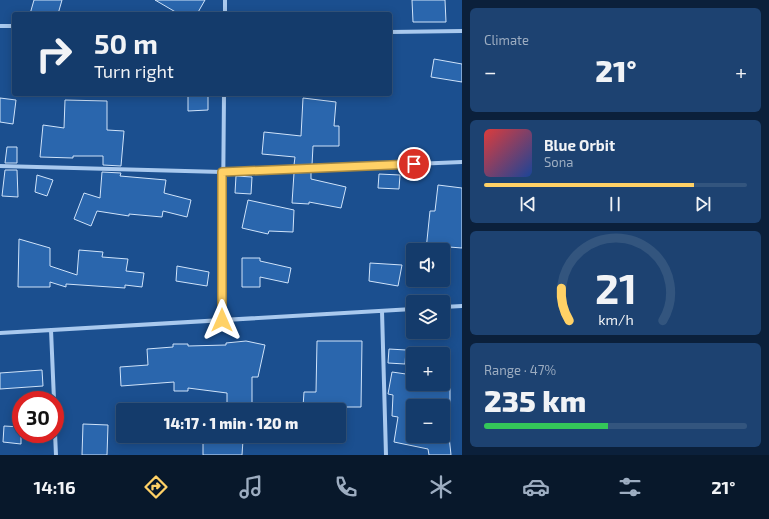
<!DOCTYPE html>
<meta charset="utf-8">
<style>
body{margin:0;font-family:"Exo 2",sans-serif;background:#1d4271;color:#f1f3f6;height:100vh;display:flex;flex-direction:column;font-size:15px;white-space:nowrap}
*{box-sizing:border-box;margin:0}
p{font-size:13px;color:#9dadc1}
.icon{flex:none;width:22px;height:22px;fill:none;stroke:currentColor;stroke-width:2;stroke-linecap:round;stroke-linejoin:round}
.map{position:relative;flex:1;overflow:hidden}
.panel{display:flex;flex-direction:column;gap:8px;padding:8px;background:#0b203b;width:307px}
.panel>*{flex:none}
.top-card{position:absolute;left:12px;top:12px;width:380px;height:84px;border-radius:4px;box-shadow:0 2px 10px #0003,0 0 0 1px #33557e;background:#143b6b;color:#f1f3f6;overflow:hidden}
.tools{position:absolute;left:406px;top:243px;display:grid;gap:8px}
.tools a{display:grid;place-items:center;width:44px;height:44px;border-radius:4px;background:#143b6b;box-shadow:0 2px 10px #0003,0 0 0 1px #33557e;font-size:20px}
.speed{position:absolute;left:12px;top:391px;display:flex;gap:8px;font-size:20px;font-weight:700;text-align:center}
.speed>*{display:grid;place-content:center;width:52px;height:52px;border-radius:50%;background:#143b6b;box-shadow:0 2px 10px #0003,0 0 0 1px #33557e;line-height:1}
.speed .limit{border:6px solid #d22;background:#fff;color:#111}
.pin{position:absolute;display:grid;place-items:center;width:34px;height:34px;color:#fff;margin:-17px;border:2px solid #fff;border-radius:50%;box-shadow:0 1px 4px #0007}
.me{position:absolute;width:44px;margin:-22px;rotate:0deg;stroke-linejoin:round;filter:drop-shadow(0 0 3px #0008)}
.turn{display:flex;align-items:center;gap:14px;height:84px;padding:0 16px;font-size:18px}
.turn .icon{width:52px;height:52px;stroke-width:2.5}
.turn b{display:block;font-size:28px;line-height:34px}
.big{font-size:30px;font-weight:800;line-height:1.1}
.panel .tile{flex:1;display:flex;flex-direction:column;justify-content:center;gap:6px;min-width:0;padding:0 14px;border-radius:6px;background:#1d4271}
.panel .dial{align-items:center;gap:0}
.dial svg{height:104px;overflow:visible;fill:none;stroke:#33557e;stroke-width:7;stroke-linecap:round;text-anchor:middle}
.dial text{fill:#f1f3f6;stroke:none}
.song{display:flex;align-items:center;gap:12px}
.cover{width:48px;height:48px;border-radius:6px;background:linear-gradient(135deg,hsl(0 70% 55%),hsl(220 70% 35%))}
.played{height:4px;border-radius:2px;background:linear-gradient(90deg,#ffd166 80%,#33557e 80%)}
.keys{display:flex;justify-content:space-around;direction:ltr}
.heat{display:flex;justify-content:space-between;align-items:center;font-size:22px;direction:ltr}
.charge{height:6px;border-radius:3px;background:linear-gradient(90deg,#34c759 47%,#33557e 0)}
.trip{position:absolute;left:116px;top:403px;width:230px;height:40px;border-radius:4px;background:#143b6b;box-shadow:0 2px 10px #0003,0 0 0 1px #33557e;font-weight:800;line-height:40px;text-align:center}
.tab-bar{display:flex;height:64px;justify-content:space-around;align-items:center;background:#08182b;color:#9dadc1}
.tab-bar .icon{width:28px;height:28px}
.tab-bar .active{color:#ffd166}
.tab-bar b{font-size:18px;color:#f1f3f6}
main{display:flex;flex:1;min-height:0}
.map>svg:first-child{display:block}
.building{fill:#2a66ad;stroke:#cfe3fa}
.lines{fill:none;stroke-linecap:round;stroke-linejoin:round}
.minor{stroke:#a9c9ee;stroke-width:4}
.route-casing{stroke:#a68842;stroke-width:10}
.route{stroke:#ffd166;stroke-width:7}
</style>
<main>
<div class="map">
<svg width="462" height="455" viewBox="0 0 462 455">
<rect width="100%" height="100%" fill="#1b4f8f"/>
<!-- building -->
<path class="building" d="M 34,0 L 62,0 L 58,14 L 30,14 Z
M 155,0 L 205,0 L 197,14 L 179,14 Z
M 412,0 L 445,0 L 446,22 L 413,22 Z
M 434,59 L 462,64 L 462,82 L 431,77 Z
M 188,94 L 208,94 L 208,110 L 188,111 Z
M 0,98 L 16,100 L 13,124 L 0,122 Z
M 303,98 L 336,102 L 334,126 L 339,126 L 339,146 L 313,146 L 312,165 L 294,165 L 295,157 L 262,154 L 264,132 L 301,136 Z
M 65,100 L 107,101 L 107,130 L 124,131 L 121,166 L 103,165 L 103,156 L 73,156 L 73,158 L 40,157 L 43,125 L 64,128 Z
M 7,147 L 17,147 L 17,163 L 5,163 Z
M 5,170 L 17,170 L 18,197 L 2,196 Z
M 102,172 L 121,173 L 120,176 L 166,180 L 164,193 L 191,200 L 187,217 L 163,211 L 162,217 L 129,214 L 129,216 L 97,211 L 91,226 L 74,219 L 84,193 L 100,198 Z
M 311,172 L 311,179 L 346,187 L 341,208 L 309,202 L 309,204 L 292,203 L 294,173 Z
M 379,174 L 400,175 L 399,189 L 378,188 Z
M 37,175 L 53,180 L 47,196 L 35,192 Z
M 236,176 L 252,177 L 251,194 L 235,193 Z
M 438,185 L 462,188 L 462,248 L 449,247 L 449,250 L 426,250 L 430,211 L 435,211 Z
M 248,200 L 294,210 L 293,232 L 269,231 L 268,234 L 242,228 Z
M 19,239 L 50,248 L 50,266 L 77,275 L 79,250 L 103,252 L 102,257 L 128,259 L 126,271 L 144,273 L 142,287 L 125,285 L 125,288 L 66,284 L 66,287 L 50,282 L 50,287 L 18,287 Z
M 242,258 L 260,258 L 260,261 L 291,268 L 288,283 L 260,277 L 260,287 L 242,287 Z
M 370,263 L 402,265 L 398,286 L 369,281 Z
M 177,266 L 209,272 L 207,286 L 176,281 Z
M 246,341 L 265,345 L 258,377 L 252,377 L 252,410 L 227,410 L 227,393 L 188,388 L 188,391 L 174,391 L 174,382 L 121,386 L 120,367 L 148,365 L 147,349 L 173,347 L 173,344 L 188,344 L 188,346 L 226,345 L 226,343 Z
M 317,341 L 362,341 L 361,407 L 303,407 L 304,392 L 316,392 Z
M 389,349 L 406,350 L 405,364 L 388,363 Z
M 42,370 L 43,386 L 0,389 L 0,373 Z
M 392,372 L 413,375 L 413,384 L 443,384 L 443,388 L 450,388 L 450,406 L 413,406 L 413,436 L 449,436 L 451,455 L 429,455 L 428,449 L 394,442 L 398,417 L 392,416 L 393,395 L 388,394 Z
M 83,424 L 108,425 L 107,455 L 82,455 Z
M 4,426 L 21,427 L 21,444 L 3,442 Z
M 218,437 L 218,438 L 243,440 L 242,455 L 203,455 L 203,438 Z"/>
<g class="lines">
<!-- minor -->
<path class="minor" d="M 225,14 L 225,0
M 0,26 L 14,26
M 390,32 L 462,31
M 0,166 L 222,172 L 462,162
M 443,307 L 462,306
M 382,311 L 386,455
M 222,320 L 224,94
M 51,330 L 54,400
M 0,333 L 413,309
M 55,433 L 56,455"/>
</g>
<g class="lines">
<defs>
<path id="route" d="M 222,320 L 222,172 L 414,164"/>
</defs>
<!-- route casing -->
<use href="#route" class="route-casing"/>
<!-- route -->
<use href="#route" class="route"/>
</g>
</svg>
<div class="tools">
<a><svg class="icon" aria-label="sound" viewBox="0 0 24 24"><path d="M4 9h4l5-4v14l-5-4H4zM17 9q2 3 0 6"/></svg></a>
<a><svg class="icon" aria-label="layers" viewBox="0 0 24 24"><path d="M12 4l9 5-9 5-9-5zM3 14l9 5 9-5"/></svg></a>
<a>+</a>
<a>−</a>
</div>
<div class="speed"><div class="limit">30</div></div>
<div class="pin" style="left:414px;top:164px;background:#d93025"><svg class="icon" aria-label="arrive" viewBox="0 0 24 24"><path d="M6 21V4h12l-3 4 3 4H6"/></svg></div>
<svg class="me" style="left:222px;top:320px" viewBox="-20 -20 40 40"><path d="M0-17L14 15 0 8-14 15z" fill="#ffd166" stroke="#fff" stroke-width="4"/></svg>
<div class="trip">14:17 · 1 min · 120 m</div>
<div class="top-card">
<div class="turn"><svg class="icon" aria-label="right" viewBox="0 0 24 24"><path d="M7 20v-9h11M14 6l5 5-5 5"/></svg><div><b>50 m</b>Turn right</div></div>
</div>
</div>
<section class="panel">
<div class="tile"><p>Climate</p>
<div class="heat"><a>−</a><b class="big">21°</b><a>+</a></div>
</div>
<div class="tile">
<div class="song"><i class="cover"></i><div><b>Blue Orbit</b><p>Sona</p></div></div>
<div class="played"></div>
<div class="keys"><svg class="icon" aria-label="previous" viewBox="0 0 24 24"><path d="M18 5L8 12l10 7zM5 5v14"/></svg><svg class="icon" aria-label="pause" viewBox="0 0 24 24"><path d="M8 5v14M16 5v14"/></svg><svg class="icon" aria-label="next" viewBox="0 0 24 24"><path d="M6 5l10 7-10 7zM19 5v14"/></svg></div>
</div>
<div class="tile dial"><svg viewBox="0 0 100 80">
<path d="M14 69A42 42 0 1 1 86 69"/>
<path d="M14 69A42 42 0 0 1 8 44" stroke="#ffd166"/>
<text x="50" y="56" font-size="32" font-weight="700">21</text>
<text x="50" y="72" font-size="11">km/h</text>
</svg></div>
<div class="tile"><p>Range · 47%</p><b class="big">235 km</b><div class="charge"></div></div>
</section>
</main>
<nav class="tab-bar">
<b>14:16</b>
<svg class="icon active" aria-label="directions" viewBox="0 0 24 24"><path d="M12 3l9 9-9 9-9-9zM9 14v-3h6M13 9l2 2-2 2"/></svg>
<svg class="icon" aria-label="music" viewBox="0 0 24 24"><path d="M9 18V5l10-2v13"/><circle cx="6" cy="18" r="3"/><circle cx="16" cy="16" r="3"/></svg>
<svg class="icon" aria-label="phone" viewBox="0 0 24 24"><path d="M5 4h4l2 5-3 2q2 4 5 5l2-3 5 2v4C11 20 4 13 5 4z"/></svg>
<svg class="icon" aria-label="climate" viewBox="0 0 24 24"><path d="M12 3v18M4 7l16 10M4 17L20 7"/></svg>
<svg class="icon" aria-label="car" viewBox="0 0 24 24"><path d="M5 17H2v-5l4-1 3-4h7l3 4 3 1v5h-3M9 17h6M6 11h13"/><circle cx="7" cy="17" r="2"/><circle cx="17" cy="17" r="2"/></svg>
<svg class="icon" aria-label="filters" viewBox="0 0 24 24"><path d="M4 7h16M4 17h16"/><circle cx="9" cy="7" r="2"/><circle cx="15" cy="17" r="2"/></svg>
<b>21°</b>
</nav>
